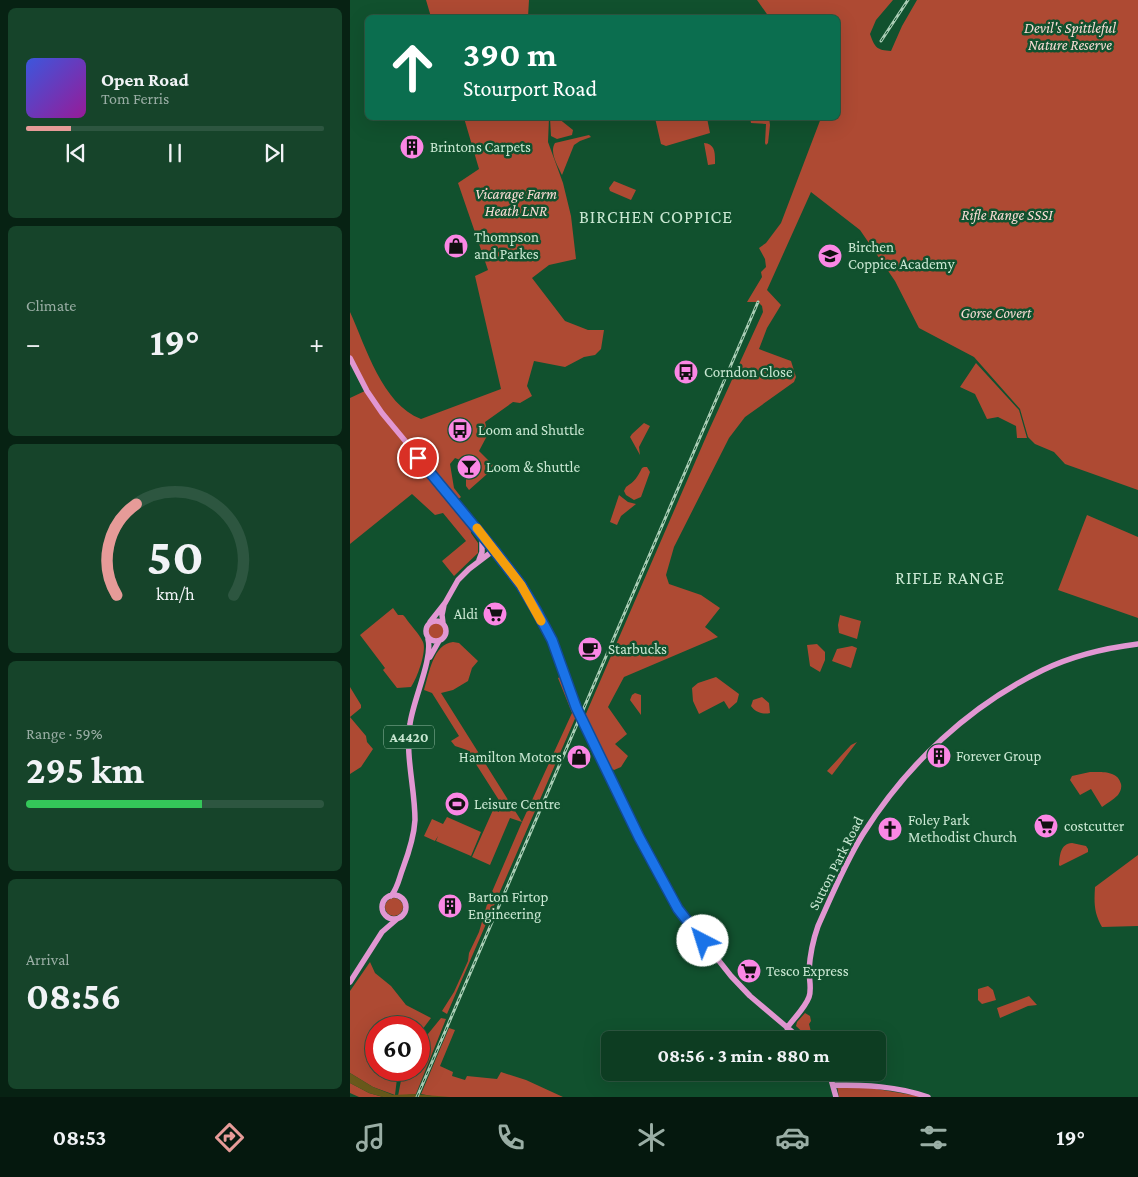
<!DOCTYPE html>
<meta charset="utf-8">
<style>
body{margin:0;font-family:"Crimson Pro",serif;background:#16442a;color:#f1f3f6;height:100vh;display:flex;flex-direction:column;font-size:19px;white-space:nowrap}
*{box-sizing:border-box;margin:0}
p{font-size:16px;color:#9aaea5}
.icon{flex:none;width:28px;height:28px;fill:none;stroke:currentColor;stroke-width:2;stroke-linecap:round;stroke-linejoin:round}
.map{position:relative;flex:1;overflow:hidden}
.side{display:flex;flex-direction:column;gap:8px;padding:8px;background:#072213;width:350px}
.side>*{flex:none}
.banner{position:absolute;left:15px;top:15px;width:475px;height:105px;border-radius:8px;box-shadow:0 5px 20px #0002,0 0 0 1px #2d5640;background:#0b6e4f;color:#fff;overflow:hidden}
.speed{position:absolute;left:15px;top:1016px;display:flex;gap:10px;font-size:25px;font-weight:700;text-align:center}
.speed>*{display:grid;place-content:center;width:65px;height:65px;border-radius:50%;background:#0d3d22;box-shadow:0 5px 20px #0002,0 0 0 1px #2d5640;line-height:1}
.speed .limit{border:8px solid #d22;background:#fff;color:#111}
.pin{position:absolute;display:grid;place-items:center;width:42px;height:42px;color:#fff;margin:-21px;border:2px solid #fff;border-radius:50%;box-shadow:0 1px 5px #0007}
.me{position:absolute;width:55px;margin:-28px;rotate:320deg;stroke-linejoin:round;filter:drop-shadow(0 0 4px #0008)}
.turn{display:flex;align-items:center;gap:18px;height:105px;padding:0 15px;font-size:22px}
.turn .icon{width:65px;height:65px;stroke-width:2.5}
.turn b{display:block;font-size:35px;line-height:42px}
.big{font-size:38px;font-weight:700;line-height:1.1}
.side .card{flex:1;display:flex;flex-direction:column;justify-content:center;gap:8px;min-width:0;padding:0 18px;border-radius:8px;background:#16442a}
.side .dial{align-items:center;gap:0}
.dial svg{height:130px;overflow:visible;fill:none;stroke:#2d5640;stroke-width:7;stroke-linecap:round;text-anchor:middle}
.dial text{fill:#f1f3f6;stroke:none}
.song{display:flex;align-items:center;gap:15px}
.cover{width:60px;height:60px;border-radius:8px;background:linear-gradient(135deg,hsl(230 70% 55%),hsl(300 70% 35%))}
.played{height:5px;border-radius:2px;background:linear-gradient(90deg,#e69b98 15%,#2d5640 15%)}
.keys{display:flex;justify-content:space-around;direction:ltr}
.heat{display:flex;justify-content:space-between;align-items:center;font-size:28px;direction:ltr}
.charge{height:8px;border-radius:4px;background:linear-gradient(90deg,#34c759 59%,#2d5640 0)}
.trip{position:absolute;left:251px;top:1031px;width:285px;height:50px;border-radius:8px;background:#0d3d22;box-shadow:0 5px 20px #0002,0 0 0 1px #2d5640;font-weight:700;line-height:50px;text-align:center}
.dock{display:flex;height:80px;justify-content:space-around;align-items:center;background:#05180e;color:#9aaea5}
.dock .icon{width:35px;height:35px}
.dock .active{color:#e69b98}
.dock b{font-size:22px;color:#f1f3f6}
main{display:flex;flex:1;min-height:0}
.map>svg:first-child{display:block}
.green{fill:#ae4a33}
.water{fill:#69591b}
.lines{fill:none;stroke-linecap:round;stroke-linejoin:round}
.major{stroke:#e197d2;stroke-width:5.5}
.rail-casing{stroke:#aaceb6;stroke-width:3}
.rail{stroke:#11512e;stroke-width:1;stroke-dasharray:4;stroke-linecap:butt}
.major-bridge{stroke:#e197d2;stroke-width:5.5}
.route-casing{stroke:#114b97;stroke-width:12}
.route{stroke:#1a73e8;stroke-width:9}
.slow{stroke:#f59e0b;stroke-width:9}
.labels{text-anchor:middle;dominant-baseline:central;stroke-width:5;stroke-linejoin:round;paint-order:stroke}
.shield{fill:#11512e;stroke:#92bba2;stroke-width:1}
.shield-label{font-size:14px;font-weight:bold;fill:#cae8d3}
.park-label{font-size:15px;font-style:italic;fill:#f8dcd5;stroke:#11512e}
.poi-label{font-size:15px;fill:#cae8d3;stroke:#11512e;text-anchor:start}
.street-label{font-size:15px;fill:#cae8d3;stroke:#11512e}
.quarter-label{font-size:18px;letter-spacing:1px;fill:#cae8d3;stroke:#11512e}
</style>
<main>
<section class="side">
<div class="card">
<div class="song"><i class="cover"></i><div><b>Open Road</b><p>Tom Ferris</p></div></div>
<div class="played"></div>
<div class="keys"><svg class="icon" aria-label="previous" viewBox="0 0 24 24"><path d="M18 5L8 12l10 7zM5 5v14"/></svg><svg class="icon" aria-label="pause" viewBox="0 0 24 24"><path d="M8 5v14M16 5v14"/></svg><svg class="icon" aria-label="next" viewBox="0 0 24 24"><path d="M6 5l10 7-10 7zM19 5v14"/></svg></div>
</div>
<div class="card"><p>Climate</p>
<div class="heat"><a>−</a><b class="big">19°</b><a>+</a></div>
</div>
<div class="card dial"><svg viewBox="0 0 100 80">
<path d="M14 69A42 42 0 1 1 86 69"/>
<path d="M14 69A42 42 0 0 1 26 13" stroke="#e69b98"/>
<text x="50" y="56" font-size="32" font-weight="700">50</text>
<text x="50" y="72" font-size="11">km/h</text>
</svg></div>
<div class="card"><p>Range · 59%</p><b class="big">295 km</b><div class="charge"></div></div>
<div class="card"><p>Arrival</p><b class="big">08:56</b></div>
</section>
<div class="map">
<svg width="788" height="1097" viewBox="0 0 788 1097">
<rect width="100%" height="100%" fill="#11512e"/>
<!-- green -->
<path class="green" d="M 76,0 L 179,0 L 178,17 L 81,17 Z
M 407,0 L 543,0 L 526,20 L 520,34 C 525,48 527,50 541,51 L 552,26 L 567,0 L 788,0 L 788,490 L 715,464 L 704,452 L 685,444 L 678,437 L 670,409 L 624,357 L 569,328 L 545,281 L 510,230 L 461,192 L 417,290 L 431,305 L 417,328 L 409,349 L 441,361 L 446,377 L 444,382 L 395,417 L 379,438 L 324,547 L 316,575 L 319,584 L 351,595 L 370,608 L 355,627 L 368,637 L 274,677 L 258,707 L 277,734 L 265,744 L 278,756 L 271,767 L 264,770 L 261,768 L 244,736 L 235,716 L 359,430 L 413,312 L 412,306 L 408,302 L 397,302 L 412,277 L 411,272 L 416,267 L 415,259 L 409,248 L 416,243 L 431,223 L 471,118 L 488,118 L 488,18 L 419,17 Z
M 114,118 L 199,118 L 198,142 L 213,183 L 221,216 L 226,259 L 199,265 L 182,278 L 215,321 L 238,330 L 254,330 L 251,349 L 245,355 L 234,357 L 215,367 L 184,361 L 177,386 L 182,396 L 170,403 L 163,402 L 135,422 L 138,434 L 129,451 L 145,467 L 119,490 L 116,486 L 116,473 L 123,474 L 126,460 L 116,458 L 115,462 L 105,458 L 100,464 L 104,488 L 111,497 L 105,502 L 120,519 L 121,533 L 128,543 L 128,553 L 104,576 L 92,561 L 116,541 L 93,513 L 85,515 L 62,494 L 0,544 L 0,398 L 17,390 L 0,358 L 0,312 C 16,347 32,404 71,419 L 151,389 L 125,276 L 138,270 L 108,183 L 129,169 Z
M 200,118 L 208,118 L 223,130 L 222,135 L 207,139 L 201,136 Z
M 305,118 L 357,118 L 360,133 L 316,146 L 311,144 Z
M 400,118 L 419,118 L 420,125 L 418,143 L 416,145 L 415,143 L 416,124 L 401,123 Z
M 239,135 L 241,137 L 230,141 L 224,145 L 212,175 C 208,166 199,152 205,143 Z
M 354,143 C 366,144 365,154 365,164 L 358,165 Z
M 264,181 L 286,190 L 281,200 L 260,191 L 259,188 Z
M 626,363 L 669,410 L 677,438 L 667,438 L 666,426 L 648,417 L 637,419 L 625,394 L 610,387 Z
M 294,423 L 300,426 L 289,447 L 290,455 L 280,437 L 282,434 Z
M 294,467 L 297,467 L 300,472 L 291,497 L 284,500 L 276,495 L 274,491 L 276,487 C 285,481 287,478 292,468 Z
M 269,495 L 278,502 L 286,504 L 271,516 L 267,525 L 260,522 Z
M 737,515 L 788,537 L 788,618 L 708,590 Z
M 43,608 L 48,615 L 53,615 L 55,617 C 60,625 69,633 73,642 C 77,651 67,679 61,687 L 47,688 L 33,670 L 35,668 L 10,635 Z
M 490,615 L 511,621 L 507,639 L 489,633 L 488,625 Z
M78 631a8 8 0 1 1 16 0a8 8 0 1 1-16 0Z
M 103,642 L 109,643 L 128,661 L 122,668 L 118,681 L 103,690 L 91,693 L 172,822 L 222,713 L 208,678 L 210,677 L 227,714 L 97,1014 L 92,1011 L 104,992 L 118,961 L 119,953 L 129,932 L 138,901 L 172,822 L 160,818 L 140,865 L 122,857 L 143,810 L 149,812 L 152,805 L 117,750 L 105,746 L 101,741 L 109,736 L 82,693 L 74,690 C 79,674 83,644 103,642 Z
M 467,644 L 475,652 L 475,660 L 470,672 L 460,666 L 457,645 Z
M 502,646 L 507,648 L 501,668 L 482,661 L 487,649 Z
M 366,677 L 389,694 L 387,702 L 379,709 L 374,701 L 349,714 L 343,701 L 342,688 L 348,683 Z
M 0,687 L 11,705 L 11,708 L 0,717 L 16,736 L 17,742 L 23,749 L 11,767 L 0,774 Z
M 285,693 L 291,695 L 291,715 L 280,700 L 282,695 Z
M 412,697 L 419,703 L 420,713 C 413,715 405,712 401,706 L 403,700 Z
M 507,742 L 482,775 L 477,771 L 501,745 Z
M 740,772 C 750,772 768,770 771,784 C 772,788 770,792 768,795 C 763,800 757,803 752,807 L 741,789 L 730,795 L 720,780 L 722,776 Z
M 97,817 L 131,832 L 121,856 L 86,841 L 88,836 L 85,841 L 74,836 L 82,819 L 93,824 Z
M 722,843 L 736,846 L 738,849 L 738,852 L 710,866 L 709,865 C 710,855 710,844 722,843 Z
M 788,855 L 788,926 L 752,927 C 744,913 744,903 745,887 Z
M35 907a9 9 0 1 1 18 0a9 9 0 1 1-18 0Z
M 20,962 L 25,973 L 41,986 L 56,1005 L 81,1018 L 69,1034 L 69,1028 L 26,1028 L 26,1070 L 48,1070 L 45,1095 L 23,1087 L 0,1073 L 0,991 Z
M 638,986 L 643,990 L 646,1000 L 632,1004 L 628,1000 L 628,989 Z
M 679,996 L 687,1005 L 678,1006 L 650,1018 L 647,1008 Z
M 455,1013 L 460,1016 L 461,1021 L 459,1024 L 463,1040 L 460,1039 L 446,1026 L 447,1022 Z
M 91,1018 L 96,1019 L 66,1094 L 48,1096 L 53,1070 L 69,1070 L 69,1045 Z
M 99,1028 L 105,1030 L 90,1066 L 103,1072 L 102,1076 L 115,1080 L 117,1076 L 147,1079 L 151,1072 L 176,1080 L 213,1097 L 87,1097 L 71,1094 Z
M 0,1083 L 19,1093 L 33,1097 L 9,1097 L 0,1093 Z
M 487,1086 L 515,1087 L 574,1097 L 489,1097 Z"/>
<!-- water -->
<path class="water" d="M 0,1073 L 23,1087 L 43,1095 L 63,1094 L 100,1097 L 33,1097 L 19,1093 L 0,1083 Z"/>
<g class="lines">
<!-- major -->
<path class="major" d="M 0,358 L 17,391 L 32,413 L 120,519 L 171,585 L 201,640 L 226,707
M 129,560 L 132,552 L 132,535
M76 631a10 10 0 1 1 20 0a10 10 0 1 1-20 0Z
M 80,622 L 95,603 L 108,580 L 119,569 L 144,550
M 93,623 L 92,615 L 94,605
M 80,657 L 89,641
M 234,723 L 289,837 L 328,909 L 381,976 L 400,996 L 452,1040
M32 907a12 12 0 1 1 24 0a12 12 0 1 1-24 0Z
M 41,896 C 48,888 49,878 53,868 C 59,852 64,837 65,820 C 65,788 55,756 60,724 C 63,700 83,659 78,639
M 0,982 L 32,932 L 47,919
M 437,1028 C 444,1018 455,1008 459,997 C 462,989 459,979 459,970 C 460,955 463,940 468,926 C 482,895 495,863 513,834 C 557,764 619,706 693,670 C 722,656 756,648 788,644
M 479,1072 L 486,1097
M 483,1085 C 515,1085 547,1086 578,1097"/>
<defs>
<path id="rail" d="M 531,41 L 558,0
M 67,1097 L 408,302"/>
</defs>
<!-- rail casing -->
<use href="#rail" class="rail-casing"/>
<!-- rail -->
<use href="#rail" class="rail"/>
<!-- major-bridge -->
<path class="major-bridge" d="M 226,707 L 234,723"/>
</g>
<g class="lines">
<defs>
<path id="route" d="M 68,458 L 144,550 L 171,585 L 186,610 L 202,640 L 226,707 L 289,837 L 328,909 L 353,941"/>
</defs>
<!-- route casing -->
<use href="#route" class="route-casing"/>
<!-- route -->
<use href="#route" class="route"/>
<!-- slow -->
<path class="slow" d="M 127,528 L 171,585 L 191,621"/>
</g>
<!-- icons -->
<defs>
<symbol id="building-disc" viewBox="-11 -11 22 22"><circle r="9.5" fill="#fb87e5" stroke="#11512e"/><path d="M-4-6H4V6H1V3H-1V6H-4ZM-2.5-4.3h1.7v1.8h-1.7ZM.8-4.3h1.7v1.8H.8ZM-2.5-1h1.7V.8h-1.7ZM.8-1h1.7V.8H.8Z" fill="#111"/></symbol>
<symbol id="shop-disc" viewBox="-11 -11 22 22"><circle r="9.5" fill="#fb87e5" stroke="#11512e"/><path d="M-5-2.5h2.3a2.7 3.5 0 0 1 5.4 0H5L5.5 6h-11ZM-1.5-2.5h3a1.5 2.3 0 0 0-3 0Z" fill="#111"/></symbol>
<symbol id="school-disc" viewBox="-11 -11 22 22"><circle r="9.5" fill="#fb87e5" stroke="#11512e"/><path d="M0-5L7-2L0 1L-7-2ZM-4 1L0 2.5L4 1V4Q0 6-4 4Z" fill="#111"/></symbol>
<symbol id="bus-disc" viewBox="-11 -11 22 22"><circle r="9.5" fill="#fb87e5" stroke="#11512e"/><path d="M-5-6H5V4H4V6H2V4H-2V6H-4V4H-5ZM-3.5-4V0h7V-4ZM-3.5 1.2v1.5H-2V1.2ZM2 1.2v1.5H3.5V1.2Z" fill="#111"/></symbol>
<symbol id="bar-disc" viewBox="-11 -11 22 22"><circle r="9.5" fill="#fb87e5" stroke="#11512e"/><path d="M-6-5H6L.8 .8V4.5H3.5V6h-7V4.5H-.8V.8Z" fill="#111"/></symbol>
<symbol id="supermarket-disc" viewBox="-11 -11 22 22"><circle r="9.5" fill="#fb87e5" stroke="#11512e"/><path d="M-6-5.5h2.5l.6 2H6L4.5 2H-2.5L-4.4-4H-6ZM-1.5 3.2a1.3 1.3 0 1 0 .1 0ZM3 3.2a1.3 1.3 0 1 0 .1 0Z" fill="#111"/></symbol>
<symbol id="cafe-disc" viewBox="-11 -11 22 22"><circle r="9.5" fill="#fb87e5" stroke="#11512e"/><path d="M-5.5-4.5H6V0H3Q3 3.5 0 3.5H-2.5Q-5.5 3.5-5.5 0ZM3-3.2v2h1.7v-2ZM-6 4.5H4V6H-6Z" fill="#111"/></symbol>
<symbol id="stadium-disc" viewBox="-11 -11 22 22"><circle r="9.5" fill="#fb87e5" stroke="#11512e"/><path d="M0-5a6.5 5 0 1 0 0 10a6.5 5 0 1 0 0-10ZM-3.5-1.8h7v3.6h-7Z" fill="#111"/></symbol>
<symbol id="church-disc" viewBox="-11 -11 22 22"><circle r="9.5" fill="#fb87e5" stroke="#11512e"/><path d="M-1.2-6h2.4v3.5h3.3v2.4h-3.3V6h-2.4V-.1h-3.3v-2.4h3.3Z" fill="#111"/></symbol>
</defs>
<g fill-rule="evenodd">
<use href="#building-disc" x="48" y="133" width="28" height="28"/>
<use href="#shop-disc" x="92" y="232" width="28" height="28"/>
<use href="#school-disc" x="466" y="242" width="28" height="28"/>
<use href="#bus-disc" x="322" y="358" width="28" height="28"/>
<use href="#bus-disc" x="96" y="416" width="28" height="28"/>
<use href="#bar-disc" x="105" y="453" width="28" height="28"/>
<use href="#supermarket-disc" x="131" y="600" width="28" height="28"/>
<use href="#cafe-disc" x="226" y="635" width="28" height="28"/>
<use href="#building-disc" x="575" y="742" width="28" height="28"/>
<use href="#shop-disc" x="215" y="743" width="28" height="28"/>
<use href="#stadium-disc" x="93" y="790" width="28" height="28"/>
<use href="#supermarket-disc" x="682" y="812" width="28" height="28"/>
<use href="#church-disc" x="526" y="815" width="28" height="28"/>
<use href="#building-disc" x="86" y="892" width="28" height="28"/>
<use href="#supermarket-disc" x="385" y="957" width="28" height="28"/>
</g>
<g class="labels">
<!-- shield labels -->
<rect class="shield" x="34" y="725.5" width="50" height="23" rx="4"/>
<g class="shield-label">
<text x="59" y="737">A4420</text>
</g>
<!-- park labels -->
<g class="park-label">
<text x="720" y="28">Devil's Spittleful<tspan x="720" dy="17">Nature Reserve</tspan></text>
<text x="166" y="194">Vicarage Farm<tspan x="166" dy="17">Heath LNR</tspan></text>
<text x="657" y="215">Rifle Range SSSI</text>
<text x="646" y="313">Gorse Covert</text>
</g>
<!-- poi labels -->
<g class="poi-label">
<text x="80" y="147">Brintons Carpets</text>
<text x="124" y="237">Thompson<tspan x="124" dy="17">and Parkes</tspan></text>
<text x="498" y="247">Birchen<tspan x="498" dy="17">Coppice Academy</tspan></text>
<text x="354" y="372">Corndon Close</text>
<text x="128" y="430">Loom and Shuttle</text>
<text x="136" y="467">Loom &amp; Shuttle</text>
<text x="128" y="614" text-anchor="end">Aldi</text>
<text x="258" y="649">Starbucks</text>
<text x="606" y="756">Forever Group</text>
<text x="212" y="757" text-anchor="end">Hamilton Motors</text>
<text x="124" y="804">Leisure Centre</text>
<text x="558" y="820">Foley Park<tspan x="558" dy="17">Methodist Church</tspan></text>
<text x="714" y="826">costcutter</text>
<text x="118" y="897">Barton Firtop<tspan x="118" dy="17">Engineering</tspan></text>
<text x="416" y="971">Tesco Express</text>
</g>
<!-- street labels -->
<g class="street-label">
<text transform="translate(486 863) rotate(-63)">Sutton Park Road</text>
</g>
<!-- quarter labels -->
<g class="quarter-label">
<text x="306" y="217">BIRCHEN COPPICE</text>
<text x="600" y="578">RIFLE RANGE</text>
</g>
</g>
</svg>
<div class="speed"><div class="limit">60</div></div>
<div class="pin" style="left:68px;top:458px;background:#d93025"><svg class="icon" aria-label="arrive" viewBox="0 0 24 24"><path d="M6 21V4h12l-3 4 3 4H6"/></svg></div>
<svg class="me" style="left:353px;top:941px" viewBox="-20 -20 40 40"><circle r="19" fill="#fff"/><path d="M0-13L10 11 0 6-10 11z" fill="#1a73e8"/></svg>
<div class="trip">08:56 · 3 min · 880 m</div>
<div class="banner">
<div class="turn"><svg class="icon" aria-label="ahead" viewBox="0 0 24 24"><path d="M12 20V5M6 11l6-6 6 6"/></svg><div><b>390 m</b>Stourport Road</div></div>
</div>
</div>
</main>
<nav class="dock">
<b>08:53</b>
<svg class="icon active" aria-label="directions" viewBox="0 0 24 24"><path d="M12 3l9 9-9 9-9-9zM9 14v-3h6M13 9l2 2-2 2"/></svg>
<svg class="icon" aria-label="music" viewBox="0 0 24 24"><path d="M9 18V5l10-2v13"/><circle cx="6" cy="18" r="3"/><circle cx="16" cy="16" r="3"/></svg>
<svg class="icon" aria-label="phone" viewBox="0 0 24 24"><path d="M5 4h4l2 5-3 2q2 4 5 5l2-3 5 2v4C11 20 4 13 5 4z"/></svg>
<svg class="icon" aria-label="climate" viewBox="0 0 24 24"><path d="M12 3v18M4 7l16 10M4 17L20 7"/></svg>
<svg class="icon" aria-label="car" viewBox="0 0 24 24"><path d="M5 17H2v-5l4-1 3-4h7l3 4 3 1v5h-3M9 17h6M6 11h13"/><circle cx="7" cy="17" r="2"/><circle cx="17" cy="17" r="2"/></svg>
<svg class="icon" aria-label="filters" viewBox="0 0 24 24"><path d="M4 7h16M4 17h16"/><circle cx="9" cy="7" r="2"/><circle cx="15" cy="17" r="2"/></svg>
<b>19°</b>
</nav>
